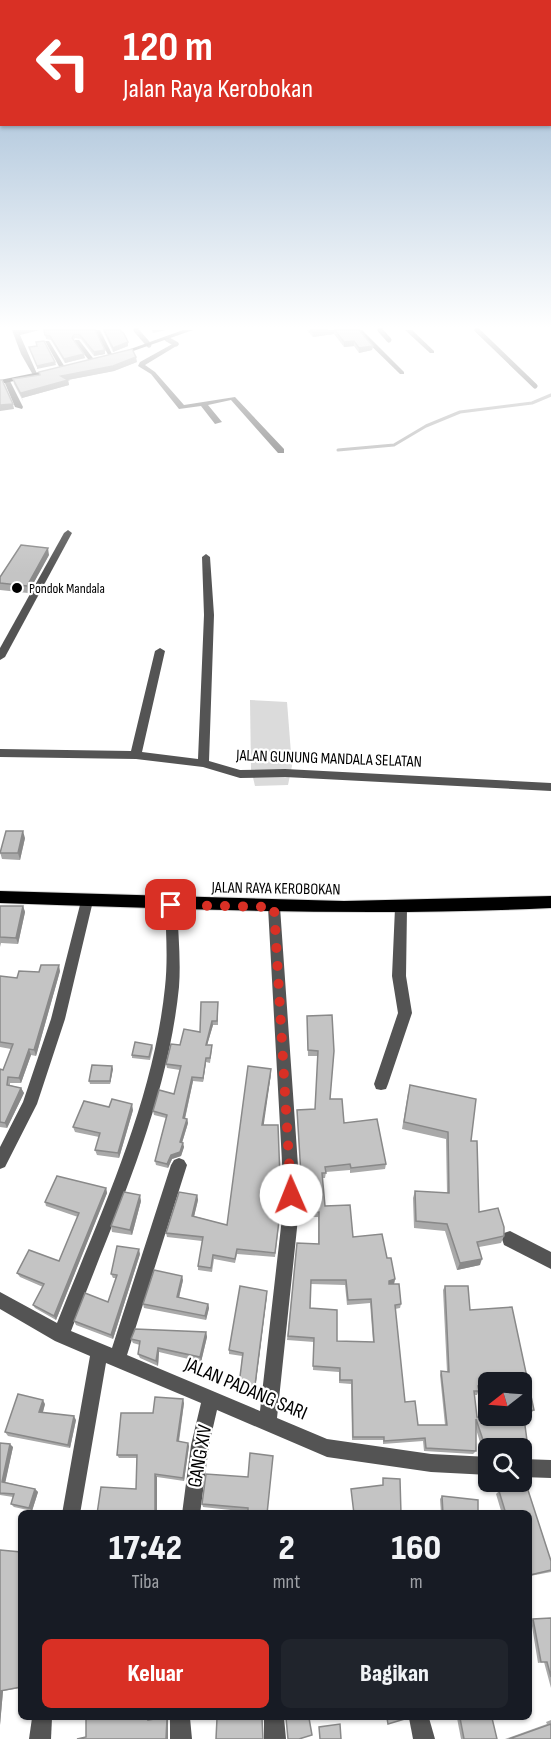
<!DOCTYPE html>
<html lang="id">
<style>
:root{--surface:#171b24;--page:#20242c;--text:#f1f3f6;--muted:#9ea1a6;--accent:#d93025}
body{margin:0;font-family:"Sofia Sans Condensed",sans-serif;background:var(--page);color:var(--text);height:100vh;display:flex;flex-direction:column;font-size:22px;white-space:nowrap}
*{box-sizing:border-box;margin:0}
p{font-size:20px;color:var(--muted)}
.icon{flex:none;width:33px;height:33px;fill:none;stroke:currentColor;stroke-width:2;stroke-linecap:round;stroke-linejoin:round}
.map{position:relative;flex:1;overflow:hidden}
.details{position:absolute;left:18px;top:1510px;width:514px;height:210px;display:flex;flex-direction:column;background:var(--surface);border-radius:9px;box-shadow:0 2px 4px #0004}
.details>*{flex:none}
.top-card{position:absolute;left:0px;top:0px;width:552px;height:126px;box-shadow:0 2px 4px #0004;background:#d93025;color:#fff;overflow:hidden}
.needle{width:39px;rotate:253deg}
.controls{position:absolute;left:478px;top:1372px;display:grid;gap:12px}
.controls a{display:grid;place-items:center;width:54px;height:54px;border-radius:9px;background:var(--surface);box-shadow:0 2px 4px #0004;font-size:30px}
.pin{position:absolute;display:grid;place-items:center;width:51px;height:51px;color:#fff;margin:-26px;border-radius:12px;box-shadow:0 3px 9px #0006}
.me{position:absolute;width:66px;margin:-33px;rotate:359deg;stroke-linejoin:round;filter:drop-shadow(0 0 4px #0008)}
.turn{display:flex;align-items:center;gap:21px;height:126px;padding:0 24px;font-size:27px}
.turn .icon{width:78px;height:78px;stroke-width:2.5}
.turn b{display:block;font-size:42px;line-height:51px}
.eta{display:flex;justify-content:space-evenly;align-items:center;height:102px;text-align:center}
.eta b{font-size:36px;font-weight:800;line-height:42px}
.primary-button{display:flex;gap:12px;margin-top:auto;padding:12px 24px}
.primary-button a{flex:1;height:69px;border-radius:9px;background:var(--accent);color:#fff;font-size:24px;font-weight:800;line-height:69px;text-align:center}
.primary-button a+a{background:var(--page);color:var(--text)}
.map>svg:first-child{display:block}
</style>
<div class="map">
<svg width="551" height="1739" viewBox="0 0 551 1739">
<rect width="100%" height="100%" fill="#fff"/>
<!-- green -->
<polygon fill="#dbdbdb" points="250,700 287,702 292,766 288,785 255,786 251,769"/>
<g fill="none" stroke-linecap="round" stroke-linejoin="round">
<!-- stream -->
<polyline stroke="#a2a2a2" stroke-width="3" points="338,450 394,445 426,426 460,412 532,403 551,395"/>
<defs>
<path id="primary" d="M0,891l344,10 207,-5v12c-184,9 -367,1 -551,-5z"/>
</defs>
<!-- primary casing -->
<use href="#primary" stroke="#dbdbdb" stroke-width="2"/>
<!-- lane -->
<g stroke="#545454" stroke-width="5">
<polyline points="136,330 149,345"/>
<polyline points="380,330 389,340"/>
<polyline points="477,330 535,386"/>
<polyline points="167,339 176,344"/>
</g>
<!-- street -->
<g fill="#545454" fill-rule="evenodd">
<polygon points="12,330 40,330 20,335 38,376 33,375 21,354"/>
<polygon points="94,330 100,330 114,358 110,358"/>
<polygon points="355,330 362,330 404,372 404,374 400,374"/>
<polygon points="405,330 412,330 434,351 434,353 430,353"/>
<polygon points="75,340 79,340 96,362 95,363 91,363 74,341"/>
<polygon points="45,341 49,341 66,369 65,370 61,370"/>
<polygon points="176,342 179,344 178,345 145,365 155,372 184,405 235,397 284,449 284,453 278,453 231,400 208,405 222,422 215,424 201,406 179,409 151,374 138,366 140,362"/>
<polygon points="7,379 10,381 23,407 22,409 15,407 4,381"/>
<polygon points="68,530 72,533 5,657 0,660 0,648 64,533"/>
<polygon points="206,554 210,557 214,615 209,761 240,770 285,769 551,783 551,791 285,777 240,778 203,767 136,759 0,757 0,749 131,751 155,651 160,648 165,651 142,752 198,759 204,615 202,557"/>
<polygon points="87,896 91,898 93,901 65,1019 37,1104 5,1167 0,1169 0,1147 23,1102 51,1019 81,901 83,898"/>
<path d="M171,900l4,2 2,3c1,27 4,55 2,82 -12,120 -66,232 -108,344l41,17 59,-183 3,-5 5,-2 5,2 3,5 -60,190 133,56 23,-202v-29l-15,-273 2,-3h8l2,3 19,273v29l-22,209 50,21 104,15 58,3v18l-58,-3 -104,-15 -110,-47 -8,35 -9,69h-18l9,-69 10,-42 -95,-40 -26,151h-18l28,-158 -35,-15 -55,-32v-17l57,31c43,-109 96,-219 108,-336 3,-27 1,-55 0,-82l2,-3z"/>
<polygon points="401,903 405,905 407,908 406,976 412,1013 388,1084 386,1089 381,1090 376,1089 374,1084 398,1013 392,976 395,908 397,905"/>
<polygon points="510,1231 551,1252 551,1269 504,1245 502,1239 504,1233"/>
<polygon points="522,1459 551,1460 551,1478 522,1477"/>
<polygon points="32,1718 52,1718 51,1739 29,1739"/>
<polygon points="170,1718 190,1718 192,1739 170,1739"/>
<polygon points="264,1718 284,1718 286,1739 264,1739"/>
<polygon points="409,1718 429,1718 435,1739 413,1739"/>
</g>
<!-- secondary -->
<g fill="#212121" fill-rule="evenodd">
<polygon points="183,330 193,330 119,356 114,355"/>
<polygon points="54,369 56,370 56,372 0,384 0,380"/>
</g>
<!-- primary -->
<use href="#primary" fill="#000" fill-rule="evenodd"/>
</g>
<!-- wall -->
<g fill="#a9a9a9" fill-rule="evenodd">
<polygon points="44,330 95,330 105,354 94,356 81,339 75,338 73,341 85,358 65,363 51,340 46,339"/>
<polygon points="103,330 120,330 128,342 128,346 113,352"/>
<polygon points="307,330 359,330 373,346 372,350 359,353 354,346 344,347 334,334 313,337"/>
<polygon points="137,362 114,371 68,380 69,385 22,398 23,401 14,384 13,379"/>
<polygon points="49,555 28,593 0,590 0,577"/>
<polygon points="25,838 20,860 2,859 0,852"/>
<polygon points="0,906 23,906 25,912 18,944 1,943 0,947"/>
<polygon points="60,971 36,1056 31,1055 21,1083 10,1083 10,1085 21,1088 24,1093 7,1128 0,1127 0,1069 3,1070 11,1049 0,1047 0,976 17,978 39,972"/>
<polygon points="218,1002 218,1025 213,1025 207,1045 212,1045 212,1049 210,1063 206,1062 203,1082 193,1081 185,1119 187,1119 188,1123 182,1143 184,1147 181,1156 172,1159 168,1168 156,1165 155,1161 166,1118 154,1115 153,1111 174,1094 180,1070 167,1068 166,1064 180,1045 200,1032"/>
<path d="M332,1015l2,36 -4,48h12l2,24 33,-4 9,45 -1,5 -35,4v-3l-24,2 -1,6h-3l3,28 25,-1 3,32 29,-3 5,24h4l4,21 -1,5h-1h6l2,20 -1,4 -5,1 10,93 10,-1 3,24h27l-5,-50 1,-4 6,1 -4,-82 2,-4h23l2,24 42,-3 22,103 -3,3 -9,1v-31h-33v6l-10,1 -2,5h-3l3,22 47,1 4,30 -3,3h-3v-2h-40l-6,-20v22l-3,3 -49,-3 -1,-10 -40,3v-4h-31l-1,-56 -12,-1v-11l-26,-2 1,-28 -27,-2 10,-97 21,1v-27h-18l1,-37 -4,-70 18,-1 3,-53h-10l-1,-40zM311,1284l34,1 2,20 23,-2 3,39 -36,-1v-31l-27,-2z"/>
<polygon points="152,1045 153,1048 150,1060 132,1058 132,1055"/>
<polygon points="113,1069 110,1084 90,1084 89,1081"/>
<polygon points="271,1074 263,1125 281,1209 275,1257 237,1254 235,1263 214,1259 212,1272 198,1270 198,1266 202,1241 167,1237 166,1233 197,1195 198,1200 194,1216 227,1225"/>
<polygon points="408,1093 471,1141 479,1212 504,1236 501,1243 479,1247 480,1265 457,1270 445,1231 414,1228 413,1198 415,1191 447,1193 446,1139 402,1129"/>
<polygon points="109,1107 133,1110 119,1158 97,1155 95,1150 99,1137 75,1132 73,1127"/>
<polygon points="106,1188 107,1193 56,1320 35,1308 33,1305 43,1287 20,1277 17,1273 59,1261 78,1217 46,1206 45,1202"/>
<polygon points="141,1201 132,1235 112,1232 111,1226"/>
<polygon points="140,1254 113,1339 76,1325 74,1321 108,1302 116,1278 113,1278 111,1274"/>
<polygon points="183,1280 179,1298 208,1304 209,1308 206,1320 144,1308 143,1304"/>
<polygon points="267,1295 254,1397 239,1395 242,1356 229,1354 229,1350"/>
<polygon points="206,1332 207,1337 201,1362 159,1352 158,1366 140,1358 138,1354 140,1345 133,1343 131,1339"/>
<polygon points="184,1403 179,1442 189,1446 184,1481 157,1477 136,1489 137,1458 119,1458 117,1455 153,1413"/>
<polygon points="45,1404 43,1412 76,1420 70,1448 8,1436 5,1432"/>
<polygon points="0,1443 13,1447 5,1482 35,1489 38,1492 32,1511 14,1507 11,1504 13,1497 0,1495"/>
<polygon points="206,1474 267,1514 203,1507 202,1504"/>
<polygon points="526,1484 551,1561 551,1572 530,1576 530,1514 502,1514 496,1494 499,1491"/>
<polygon points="442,1496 478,1514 441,1514 440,1499"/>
<polygon points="0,1550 21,1552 21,1688 3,1691 0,1725"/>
<polygon points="551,1618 551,1688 544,1662 538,1663 531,1620 533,1619"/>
<polygon points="457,1718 492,1718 497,1739 461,1739"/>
<polygon points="551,1720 551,1739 505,1739 547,1724 546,1722"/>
</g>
<!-- shaded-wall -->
<g fill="#898989">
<polygon points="152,330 166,330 153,333"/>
<polygon points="328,330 334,330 334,334 313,337 313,332"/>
<polygon points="354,341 354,346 344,347 344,342"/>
<polygon points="128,342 128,346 113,352 113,348"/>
<polygon points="373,346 372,350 359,353 359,348"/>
<polygon points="105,350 105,354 94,356 94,352"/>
<polygon points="84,354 85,358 65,363 64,359"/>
<polygon points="136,357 137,362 114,371 62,381 61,376"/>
<polygon points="55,362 56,365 37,369 37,366"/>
<polygon points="68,380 69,385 22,398 21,393"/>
<polygon points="13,404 14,409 0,411 0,405"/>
<polygon points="48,548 49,555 28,593 27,586"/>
<polygon points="23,831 25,838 20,860 18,853"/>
<polygon points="23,906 25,912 18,944 16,938"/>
<polygon points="59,965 60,971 36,1056 34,1050"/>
<polygon points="212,1021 213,1025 206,1049 206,1045"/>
<polygon points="29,1049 31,1055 21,1083 19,1078"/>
<polygon points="206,1058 206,1062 203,1082 203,1078"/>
<polygon points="112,1066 113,1069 110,1084 110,1081"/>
<polygon points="271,1069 271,1074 263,1130 262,1125"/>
<polygon points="192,1077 193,1081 184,1122 183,1118"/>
<polygon points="21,1088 24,1093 7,1128 5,1123"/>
<polygon points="132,1104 133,1110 119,1158 118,1153"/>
<polygon points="187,1119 188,1123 181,1146 180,1142"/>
<polygon points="183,1143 184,1147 181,1156 172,1159 168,1168 167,1164 171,1155"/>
<polygon points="106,1188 107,1193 56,1320 54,1316"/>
<polygon points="140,1195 141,1201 132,1235 130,1230"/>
<polygon points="197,1195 198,1200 193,1221 192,1216"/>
<polygon points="139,1249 140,1254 113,1339 111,1335"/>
<polygon points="482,1259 480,1265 457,1270 460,1263"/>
<polygon points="182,1276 183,1280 178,1301 177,1297"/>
<polygon points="395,1279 394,1284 388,1285 389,1281"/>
<polygon points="267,1291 267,1295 254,1397 254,1393"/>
<polygon points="208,1304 209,1308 206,1320 205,1316"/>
<polygon points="206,1332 207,1337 201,1362 200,1357"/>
<polygon points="158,1348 159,1352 158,1366 156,1361"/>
<polygon points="183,1399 184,1403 178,1445 177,1441"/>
<polygon points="43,1400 45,1404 42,1415 39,1412"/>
<polygon points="74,1416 76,1420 70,1448 68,1445"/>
<polygon points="188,1443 189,1446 184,1481 183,1478"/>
<polygon points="10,1444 13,1447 5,1484 2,1482"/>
<polygon points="155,1474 157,1477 157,1514 155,1514"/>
<polygon points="35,1489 38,1492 32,1511 29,1508"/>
<polygon points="0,1691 3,1691 0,1725"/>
<polygon points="166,1718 169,1718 168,1718 168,1739 166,1739"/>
</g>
<!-- building -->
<g fill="#c4c4c4" stroke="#898989" stroke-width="1.5" fill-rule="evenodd">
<polygon points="44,330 95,330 105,350 94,352 80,335 74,334 72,338 84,354 64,359 50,336 45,335"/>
<polygon points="104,330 120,330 124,334 128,342 113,348"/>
<polygon points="311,330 328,330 313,332"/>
<polygon points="335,330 359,330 373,346 359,348 354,341 344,342"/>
<polygon points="44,341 55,362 37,366 29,347 37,346 36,342"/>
<polygon points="132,349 136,357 113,366 61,376 68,380 21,393 22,396 13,379 40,375 39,372"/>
<polygon points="0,380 2,380 13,404 0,405"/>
<polygon points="21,545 48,548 27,586 0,583 0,577"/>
<polygon points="6,831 23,831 18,853 0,853"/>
<polygon points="0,906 23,906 16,938 0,937"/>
<polygon points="41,965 59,965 34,1050 29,1049 19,1078 8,1077 7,1085 21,1088 5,1123 0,1122 0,1069 3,1070 13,1044 0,1042 0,976 17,978 19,971 39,972"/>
<polygon points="201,1002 218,1002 217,1021 212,1021 206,1045 212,1045 210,1058 206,1058 203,1078 192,1077 183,1118 187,1119 180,1142 183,1143 180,1152 171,1155 167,1164 155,1161 167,1115 153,1111 159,1090 174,1094 181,1066 166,1064 171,1044 180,1045 184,1029 200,1032"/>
<path d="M332,1015l2,36 -4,48h12l2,24 33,-4 9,45 -35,4 -1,-4 -25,3 1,6h-4l3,33 25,-1 3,32 29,-3 5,24h4l4,21 -6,2v3h10l2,20 -6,1 10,97 10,-1 3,24h29l-6,-54 8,1 -4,-86h23l2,24 42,-3 22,103 -12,1v-28h-33v3h-11l1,5h-5l3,26 47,1 4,30 -43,-2 -9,-27v32l-50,-3 -1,-10 -41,3v-4h-31l-1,-57h-12v-12l-27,-2 1,-28 -26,-2 9,-93 22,1v-32l-18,1v-38l-4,-65 18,-1 3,-58 -10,-1 -1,-34zM311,1280h35l2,20 23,-1 3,43 -37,-1v-31l-27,-2z"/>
<polygon points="135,1042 152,1045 149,1057 132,1055"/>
<polygon points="92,1065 112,1066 110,1081 89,1081"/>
<polygon points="248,1066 271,1069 262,1125 278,1125 281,1204 275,1253 237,1249 235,1259 213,1255 211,1268 198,1266 203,1237 166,1233 179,1192 197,1195 192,1216 227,1225"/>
<polygon points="410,1085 476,1099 471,1141 477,1141 479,1212 498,1208 504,1227 504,1236 477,1242 482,1259 460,1263 447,1224 416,1221 415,1191 449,1193 448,1132 404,1122"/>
<polygon points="112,1099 132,1104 118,1153 95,1150 100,1133 73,1127 84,1101 109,1107"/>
<polygon points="57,1176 106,1188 54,1316 33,1305 44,1284 17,1273 29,1250 59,1261 79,1213 45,1202"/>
<polygon points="124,1192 140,1195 130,1230 111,1226"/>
<polygon points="117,1246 139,1249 111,1335 74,1321 85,1293 108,1302 117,1275 111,1274"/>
<polygon points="154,1270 182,1276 177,1297 208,1304 205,1316 143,1304"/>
<polygon points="240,1286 267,1291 254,1393 238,1392 243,1353 229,1350"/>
<polygon points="135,1329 206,1332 200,1357 158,1348 156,1361 138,1354 140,1341 131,1339"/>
<polygon points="18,1394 43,1400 39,1412 74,1416 68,1445 5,1432"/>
<polygon points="155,1397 183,1399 177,1441 188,1443 183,1478 155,1474 155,1514 97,1514 101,1487 136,1489 137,1455 117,1455 121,1413 153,1413"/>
<polygon points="0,1443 10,1444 2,1482 35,1489 29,1508 11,1504 14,1494 0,1493"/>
<polygon points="250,1453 273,1456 267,1514 248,1514 248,1508 202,1504 206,1474 248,1477"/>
<polygon points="383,1478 400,1479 401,1514 354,1514 351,1489 383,1485"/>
<polygon points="526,1484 551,1561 551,1570 530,1575 530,1514 506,1514 499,1491"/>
<polygon points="442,1496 478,1500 478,1514 443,1514"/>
<polygon points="0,1550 21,1552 21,1687 0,1691"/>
<polygon points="551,1618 551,1677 547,1662 541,1662 533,1619"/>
<polygon points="86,1718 148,1718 148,1720 160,1718 167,1718 166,1739 77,1739 86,1737"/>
<polygon points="217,1718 262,1718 263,1739 216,1739"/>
<polygon points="285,1718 309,1718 312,1735 299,1739 288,1739 286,1718"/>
<polygon points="387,1718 408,1718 388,1724"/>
<polygon points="460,1718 492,1718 497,1739 464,1739"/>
<polygon points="340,1724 341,1739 320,1739 319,1727"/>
<polygon points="551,1724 551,1739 509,1739"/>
</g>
<!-- sky -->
<linearGradient id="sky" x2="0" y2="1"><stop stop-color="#8cadcc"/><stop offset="0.57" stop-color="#fff"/><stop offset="1" stop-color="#fff" stop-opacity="0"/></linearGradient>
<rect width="551" height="574" fill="url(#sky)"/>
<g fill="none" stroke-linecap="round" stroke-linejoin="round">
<!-- route -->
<polyline stroke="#d93025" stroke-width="10" stroke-dasharray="0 18" points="171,905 274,907 291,1195"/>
</g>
<!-- markers -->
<circle fill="#000" stroke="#fff" stroke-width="2" cx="17" cy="588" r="6"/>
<g text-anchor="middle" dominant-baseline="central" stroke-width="4.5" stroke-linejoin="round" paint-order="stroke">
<!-- far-poi labels -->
<g font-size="14" fill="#000" stroke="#fff" text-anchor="start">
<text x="29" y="588">Pondok Mandala</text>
</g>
<!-- street labels -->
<g font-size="16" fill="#000" stroke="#fff">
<text transform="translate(329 759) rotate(2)">JALAN GUNUNG MANDALA SELATAN</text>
<text transform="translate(276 889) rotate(1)">JALAN RAYA KEROBOKAN</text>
</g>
<!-- near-street labels -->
<g font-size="20" fill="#000" stroke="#fff">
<text transform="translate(246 1389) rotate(23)">JALAN PADANG SARI</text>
<text transform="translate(200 1456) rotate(-80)">GANG XIV</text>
</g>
</g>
</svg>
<div class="controls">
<a><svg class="needle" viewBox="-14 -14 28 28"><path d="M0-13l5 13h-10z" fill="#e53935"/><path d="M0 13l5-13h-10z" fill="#9ea1a6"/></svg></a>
<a><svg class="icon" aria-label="search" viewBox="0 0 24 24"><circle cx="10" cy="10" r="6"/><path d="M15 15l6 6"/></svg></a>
</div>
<div class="pin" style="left:171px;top:905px;background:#d93025"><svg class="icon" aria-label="arrive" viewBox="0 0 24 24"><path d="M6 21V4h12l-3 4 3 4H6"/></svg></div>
<svg class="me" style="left:291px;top:1195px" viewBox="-20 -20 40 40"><circle r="19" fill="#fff"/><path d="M0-13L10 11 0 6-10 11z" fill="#d93025"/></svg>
<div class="top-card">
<div class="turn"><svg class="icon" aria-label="left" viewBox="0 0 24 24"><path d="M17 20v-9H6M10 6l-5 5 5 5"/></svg><div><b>120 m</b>Jalan Raya Kerobokan</div></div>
</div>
<section class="details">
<div class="eta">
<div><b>17:42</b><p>Tiba</p></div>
<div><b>2</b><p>mnt</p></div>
<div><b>160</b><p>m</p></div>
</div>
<div class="primary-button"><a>Keluar</a><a>Bagikan</a></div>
</section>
</div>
